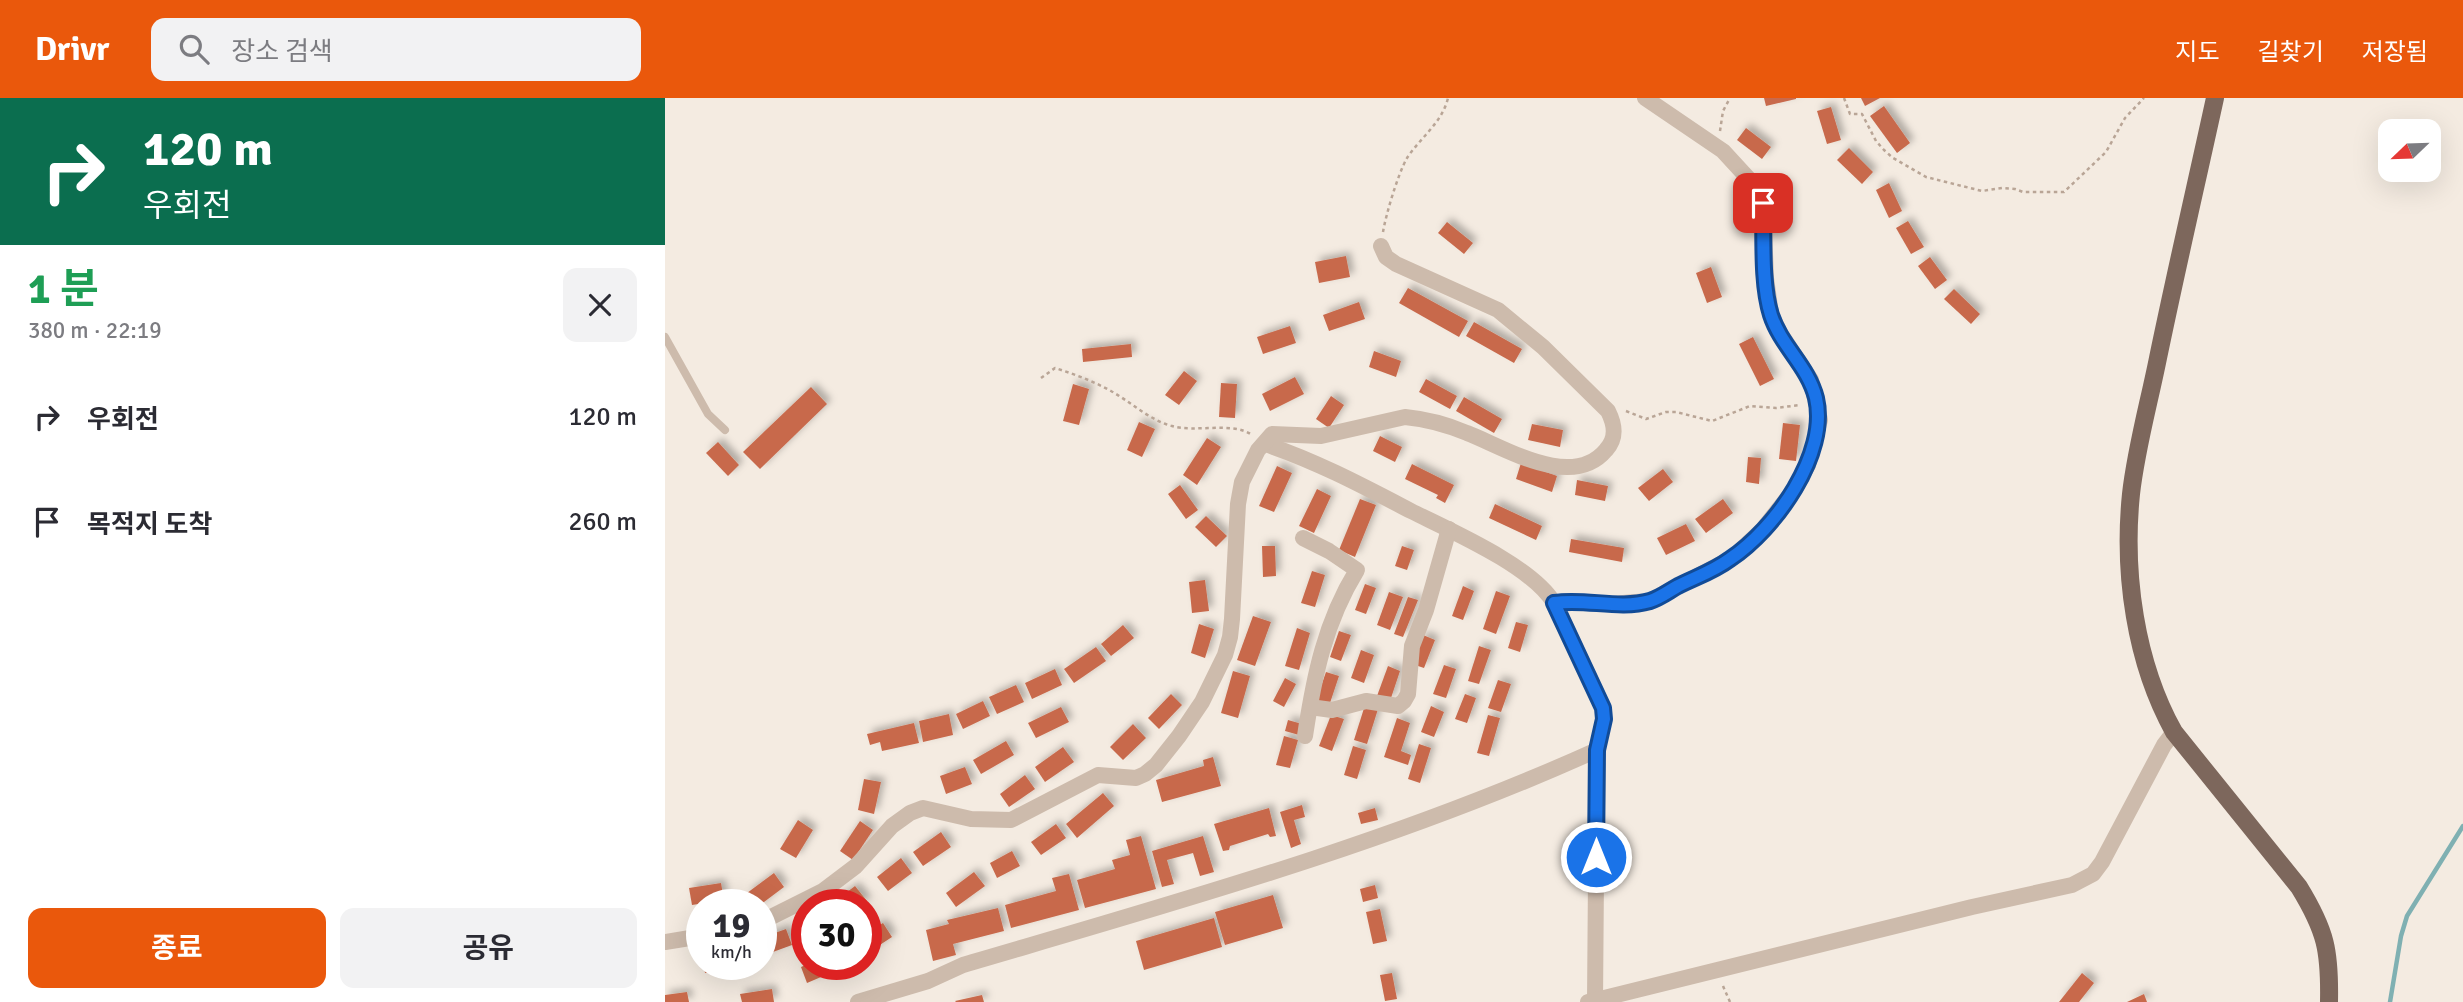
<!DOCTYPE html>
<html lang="ko">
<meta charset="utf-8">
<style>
:root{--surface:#fff;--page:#f2f2f3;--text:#2b2b33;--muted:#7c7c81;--accent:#ea580c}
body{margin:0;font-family:Signika,"Noto Sans KR",sans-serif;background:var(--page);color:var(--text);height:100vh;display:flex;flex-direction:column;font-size:26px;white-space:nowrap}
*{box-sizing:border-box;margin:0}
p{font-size:23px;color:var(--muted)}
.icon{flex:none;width:38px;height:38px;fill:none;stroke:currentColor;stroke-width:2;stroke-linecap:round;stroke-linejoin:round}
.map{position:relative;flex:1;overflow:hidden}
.drawer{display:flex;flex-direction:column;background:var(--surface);width:665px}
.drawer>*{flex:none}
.guide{background:#0b6e4f;color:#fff;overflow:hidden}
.needle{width:46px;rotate:247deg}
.fabs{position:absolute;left:1713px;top:21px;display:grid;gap:14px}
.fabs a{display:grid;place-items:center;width:63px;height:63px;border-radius:14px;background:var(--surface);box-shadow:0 7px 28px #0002;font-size:35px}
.speed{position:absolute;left:21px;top:791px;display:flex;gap:14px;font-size:35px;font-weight:700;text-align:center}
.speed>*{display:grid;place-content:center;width:91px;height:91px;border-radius:50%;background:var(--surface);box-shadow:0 7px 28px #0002;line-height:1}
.speed small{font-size:18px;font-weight:400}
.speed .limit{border:10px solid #d22;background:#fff;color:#111}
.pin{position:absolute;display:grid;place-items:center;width:60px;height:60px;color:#fff;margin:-30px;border-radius:14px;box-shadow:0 4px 10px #0006}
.me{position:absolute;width:77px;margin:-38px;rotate:0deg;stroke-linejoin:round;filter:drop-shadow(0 0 5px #0008)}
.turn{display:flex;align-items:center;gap:24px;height:147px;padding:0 28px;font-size:32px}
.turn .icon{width:91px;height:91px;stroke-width:2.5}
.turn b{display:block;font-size:49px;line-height:60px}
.round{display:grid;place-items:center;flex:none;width:74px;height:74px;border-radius:14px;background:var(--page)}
.headline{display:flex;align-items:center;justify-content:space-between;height:119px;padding:0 28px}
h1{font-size:42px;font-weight:700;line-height:52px;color:#1e9e55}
.action{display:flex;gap:14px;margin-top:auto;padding:14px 28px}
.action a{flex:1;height:80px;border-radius:14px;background:var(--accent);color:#fff;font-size:28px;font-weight:700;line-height:80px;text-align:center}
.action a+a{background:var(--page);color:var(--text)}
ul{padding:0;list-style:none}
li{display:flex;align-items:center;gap:21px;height:105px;padding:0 28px}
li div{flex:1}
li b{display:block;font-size:26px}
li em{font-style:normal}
header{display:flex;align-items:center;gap:42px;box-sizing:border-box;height:98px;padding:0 35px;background:var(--accent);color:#fff}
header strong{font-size:33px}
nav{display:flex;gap:38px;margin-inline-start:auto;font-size:24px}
.search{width:490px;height:63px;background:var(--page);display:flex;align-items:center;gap:18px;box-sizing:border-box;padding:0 24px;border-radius:14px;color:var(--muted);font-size:26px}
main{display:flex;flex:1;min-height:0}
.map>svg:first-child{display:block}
</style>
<header>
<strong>Drivr</strong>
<div class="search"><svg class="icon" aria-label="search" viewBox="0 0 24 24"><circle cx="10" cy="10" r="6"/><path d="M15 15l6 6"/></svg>장소 검색</div>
<nav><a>지도</a><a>길찾기</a><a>저장됨</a></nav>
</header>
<main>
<section class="drawer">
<div class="guide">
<div class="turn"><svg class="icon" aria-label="right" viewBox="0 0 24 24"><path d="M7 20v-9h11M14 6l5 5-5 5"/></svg><div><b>120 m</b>우회전</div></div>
</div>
<div class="headline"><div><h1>1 분</h1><p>380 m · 22:19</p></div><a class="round"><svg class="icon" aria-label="close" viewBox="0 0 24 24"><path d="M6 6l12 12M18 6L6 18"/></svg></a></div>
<ul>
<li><svg class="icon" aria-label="right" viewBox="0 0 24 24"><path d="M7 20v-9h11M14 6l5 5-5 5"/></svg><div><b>우회전</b></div><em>120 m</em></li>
<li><svg class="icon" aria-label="arrive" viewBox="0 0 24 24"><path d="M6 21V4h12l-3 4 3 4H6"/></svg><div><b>목적지 도착</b></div><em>260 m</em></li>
</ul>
<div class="action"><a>종료</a><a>공유</a></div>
</section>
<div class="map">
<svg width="1798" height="904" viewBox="0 0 1798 904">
<defs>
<filter id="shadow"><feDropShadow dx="4.5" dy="-4.5" stdDeviation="3.5" flood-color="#0004"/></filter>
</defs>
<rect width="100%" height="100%" fill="#f4ebe1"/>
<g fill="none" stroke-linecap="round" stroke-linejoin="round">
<!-- stream -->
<polyline stroke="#7fb0b2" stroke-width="4.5" points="1725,904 1736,838 1742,818 1798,728"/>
</g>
<!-- building -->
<g fill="#c8694b" filter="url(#shadow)">
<polygon points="1099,0 1131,0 1131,1 1101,8"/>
<polygon points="1196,0 1215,0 1200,8"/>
<polygon points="1219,8 1245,45 1232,55 1205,18"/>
<polygon points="1166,9 1176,42 1162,46 1152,13"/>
<polygon points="1081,30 1106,49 1097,61 1072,42"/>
<polygon points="1184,50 1208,74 1197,86 1172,62"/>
<polygon points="1224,85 1237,113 1224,120 1211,92"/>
<polygon points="1243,123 1259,149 1246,156 1231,130"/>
<polygon points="782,124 808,145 799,156 773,135"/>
<polygon points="681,158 685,179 654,185 650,164"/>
<polygon points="1265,159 1282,182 1270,191 1253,168"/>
<polygon points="1046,169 1057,199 1042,205 1031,175"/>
<polygon points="743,190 803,223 794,239 734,205"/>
<polygon points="1289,191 1315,216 1306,226 1279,201"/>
<polygon points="694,204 700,221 664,233 658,217"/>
<polygon points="809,224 857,251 849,265 801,238"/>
<polygon points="625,228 631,245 598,256 592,239"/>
<polygon points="1088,239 1109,281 1095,288 1074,246"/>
<polygon points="466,246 467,259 418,264 417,251"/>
<polygon points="709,253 736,263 731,279 704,269"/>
<polygon points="519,273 532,283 514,307 500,297"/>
<polygon points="630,279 639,296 605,313 597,296"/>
<polygon points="761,281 792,298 785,311 754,294"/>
<polygon points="556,285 572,286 570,320 554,319"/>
<polygon points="408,286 424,291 414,327 398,323"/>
<polygon points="146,289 162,306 95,371 78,354"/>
<polygon points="666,298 679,307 664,330 651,321"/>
<polygon points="799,299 837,321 829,335 791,313"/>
<polygon points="474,324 490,331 477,359 462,352"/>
<polygon points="1118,325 1135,327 1131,363 1114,361"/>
<polygon points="867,326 898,332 895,349 863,342"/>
<polygon points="715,338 737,349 730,364 708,353"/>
<polygon points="542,340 556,349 532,387 518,377"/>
<polygon points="53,344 74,367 63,378 41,355"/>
<polygon points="1083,359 1096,360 1094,386 1081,384"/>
<polygon points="856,365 892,378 887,394 851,381"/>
<polygon points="747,366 789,387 780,405 771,400 773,397 740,381"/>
<polygon points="612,368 627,375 609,414 594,408"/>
<polygon points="998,371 1008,384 984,403 973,390"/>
<polygon points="912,382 943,388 940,403 910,397"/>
<polygon points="515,387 533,412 521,421 503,396"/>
<polygon points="652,391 666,398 649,435 634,428"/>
<polygon points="695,401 711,407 690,459 674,452"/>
<polygon points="1058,401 1068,415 1041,435 1030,421"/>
<polygon points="830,406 877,428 871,442 824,420"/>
<polygon points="541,418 562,438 551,449 530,429"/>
<polygon points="1021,426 1030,443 1001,457 992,440"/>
<polygon points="906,441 959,450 957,464 904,454"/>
<polygon points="597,448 610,448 611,478 598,479"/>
<polygon points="737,448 749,452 742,472 730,468"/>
<polygon points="647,473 660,477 650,509 636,505"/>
<polygon points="540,482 544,513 527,515 524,484"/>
<polygon points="700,486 711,490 701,516 690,512"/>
<polygon points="798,488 809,493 798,522 787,518"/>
<polygon points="831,493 845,498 831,536 818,531"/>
<polygon points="724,494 738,499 725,532 712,527"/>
<polygon points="743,499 753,502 738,539 729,536"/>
<polygon points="588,518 606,524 590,568 572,562"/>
<polygon points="851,524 863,527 855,554 843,550"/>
<polygon points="534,526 549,531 540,560 526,555"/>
<polygon points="458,527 469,540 446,558 436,546"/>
<polygon points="632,530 645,535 634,572 620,568"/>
<polygon points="674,533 686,537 676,563 665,559"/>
<polygon points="758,537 770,542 759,570 747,566"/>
<polygon points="814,548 826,552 814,586 803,583"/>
<polygon points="431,549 441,563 409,585 399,571"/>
<polygon points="696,552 709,557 699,585 686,580"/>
<polygon points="779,567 791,571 781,600 768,596"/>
<polygon points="723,568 735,573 725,603 712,598"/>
<polygon points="390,571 397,587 367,601 360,585"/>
<polygon points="568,573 585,578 573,620 556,615"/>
<polygon points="661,574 674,578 664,608 651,603"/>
<polygon points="620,580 631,586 619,609 608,603"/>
<polygon points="833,582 846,586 836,614 823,610"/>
<polygon points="351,587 359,604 332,616 324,599"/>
<polygon points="506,596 517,607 494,631 483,620"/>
<polygon points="800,596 811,600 802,625 790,621"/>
<polygon points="318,603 325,618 298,631 291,616"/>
<polygon points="700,607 713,611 702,646 689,642"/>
<polygon points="766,608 779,614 769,639 756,634"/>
<polygon points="396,609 404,624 371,640 363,625"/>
<polygon points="284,616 288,637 258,644 254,623"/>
<polygon points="666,617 679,621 667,653 654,648"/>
<polygon points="823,617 835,620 824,658 812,655"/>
<polygon points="732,620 745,625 736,653 746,657 743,667 719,659"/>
<polygon points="623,622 637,626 634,637 620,633"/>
<polygon points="249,625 254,645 217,653 215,644 205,647 202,636"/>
<polygon points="468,626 481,640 458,662 445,649"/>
<polygon points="619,638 633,642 625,670 611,667"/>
<polygon points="341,643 349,657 316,676 308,662"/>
<polygon points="754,646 766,650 755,685 743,681"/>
<polygon points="688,648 701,652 692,681 679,677"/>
<polygon points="398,649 409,664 380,684 370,669"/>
<polygon points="548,659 556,688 497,704 491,682 539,668 538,662"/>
<polygon points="300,669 307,686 281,696 275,678"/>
<polygon points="360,677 370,691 344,709 335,696"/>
<polygon points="199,681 216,684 209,716 193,712"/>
<polygon points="438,695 449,708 412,740 401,726"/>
<polygon points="637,707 640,719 629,722 636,746 626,750 615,714"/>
<polygon points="604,710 611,738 605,739 603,736 565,748 564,752 558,753 549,726"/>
<polygon points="710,710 713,722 696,726 693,715"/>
<polygon points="133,722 148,732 131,760 115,751"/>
<polygon points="195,723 208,732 188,762 175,753"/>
<polygon points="391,726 401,740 376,757 366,744"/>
<polygon points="276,734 286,749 258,768 248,754"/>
<polygon points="476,738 491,791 420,810 412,782 450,771 447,762 465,757 461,742"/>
<polygon points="538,738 549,774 535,778 528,755 502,762 509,786 497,789 487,753"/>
<polygon points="347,753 355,768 332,780 325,765"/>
<polygon points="236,760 247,775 223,793 212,779"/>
<polygon points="309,774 320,788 291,809 281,795"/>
<polygon points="109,775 119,789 95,807 90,807 82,795"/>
<polygon points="404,776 414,812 346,830 340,807 391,793 387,780"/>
<polygon points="56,785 59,802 27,807 24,790"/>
<polygon points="710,787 713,800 698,804 695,791"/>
<polygon points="190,788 202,803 196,807 165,807"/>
<polygon points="608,797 618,830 560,847 550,814"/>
<polygon points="333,810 339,833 288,846 291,857 268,863 261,832 284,826 282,822"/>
<polygon points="715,811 722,843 708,846 701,814"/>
<polygon points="549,820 557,849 479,872 471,843"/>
<polygon points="218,825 227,839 201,856 201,835"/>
<polygon points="121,831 127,847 97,858 96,840"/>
<polygon points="39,866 77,866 77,869 40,875"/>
<polygon points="143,866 168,866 170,873 142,885 136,869"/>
<polygon points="727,875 732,901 720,903 715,877"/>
<polygon points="1417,875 1429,885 1414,904 1394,904"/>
<polygon points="107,891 109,904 77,904 75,896"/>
<polygon points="22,894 24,904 0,904 0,897"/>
<polygon points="1479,896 1482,904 1462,904"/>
<polygon points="317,897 319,904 291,904 290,903"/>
</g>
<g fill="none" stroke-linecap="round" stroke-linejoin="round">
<!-- path -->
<g stroke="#b9a596" stroke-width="2.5" stroke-dasharray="3.5 3.5" stroke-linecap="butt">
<polyline points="1179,0 1185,16 1197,16 1211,43 1219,52 1228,60 1261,79 1317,93 1337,90 1350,91 1358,94 1399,94 1441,54 1460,20 1479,0"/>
<polyline points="1055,33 1058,13 1065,0"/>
<path d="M718,134c3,-18 15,-58 24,-74 13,-20 35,-35 41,-60"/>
<path d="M376,280l14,-10c19,6 38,13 56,23 20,11 38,29 61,35 23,7 61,-5 80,9"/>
<polyline points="961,313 981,321 1001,314 1011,314 1047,323 1085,308 1111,310 1135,307"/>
<polyline points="1058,888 1065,904"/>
</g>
<!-- service -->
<polyline stroke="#cdbbac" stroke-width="8" points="0,239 43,316 60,332"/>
<!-- minor -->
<g stroke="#cdbbac" stroke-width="16">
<path d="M600,346c51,17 98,42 146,67 40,20 121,55 143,92l49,105 1,11 -7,31 -2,252"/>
<path d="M638,440l26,13 28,19c-32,52 -43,106 -52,166"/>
<polyline points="889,505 902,503 945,506 984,503 1067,460 1098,431 1131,389 1143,367 1155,322 1146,282 1115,235 1106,216 1101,180 1098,105 1092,90 1058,53 980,0"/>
<polyline points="645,609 667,612 701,603 733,608 739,603 743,596 747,548 761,512 784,431"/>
<path d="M96,824l62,-31 33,-25 36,-40 18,-13 13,-5 48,11 40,1 87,-45 38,3 9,-4 11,-9 23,-29 23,-34 23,-47 5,-18 2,-18 6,-115 4,-22 16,-32 14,-16 49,2 84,-19c21,2 43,8 62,16 37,14 105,58 139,17 11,-12 9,-25 2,-39l-65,-64 -45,-37 -102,-46 -10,-7 -5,-11"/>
<polyline points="0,844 37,838"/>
<path d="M193,904l70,-21 35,-16c214,-63 431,-123 634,-215"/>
<polyline points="923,904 1307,809 1407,787 1428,776 1437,764 1499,647 1509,634"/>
</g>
<!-- primary -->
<path stroke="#7d675c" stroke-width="18" d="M1550,0c-19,87 -39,173 -57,260 -9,45 -22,91 -27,136 -8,79 4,168 43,238l125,155c27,44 31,64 30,115"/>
</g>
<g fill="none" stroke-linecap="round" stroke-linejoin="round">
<defs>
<path id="route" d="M931,759l1,-107 7,-31 -1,-11 -49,-105c32,-5 65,7 96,-2 10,-3 19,-10 28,-15 18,-9 36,-15 52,-27 45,-30 99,-105 86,-161 -8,-32 -35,-52 -45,-83 -10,-32 -7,-78 -8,-112"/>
</defs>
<!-- route casing -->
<use href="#route" stroke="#114b97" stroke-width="18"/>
<!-- route -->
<use href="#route" stroke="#1a73e8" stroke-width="12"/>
</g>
</svg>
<div class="fabs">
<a><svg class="needle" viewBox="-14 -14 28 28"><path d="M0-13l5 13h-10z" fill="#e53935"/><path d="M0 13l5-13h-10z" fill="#7c7c81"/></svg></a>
</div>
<div class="speed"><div>19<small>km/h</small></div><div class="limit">30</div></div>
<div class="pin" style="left:1098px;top:105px;background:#d93025"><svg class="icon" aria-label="arrive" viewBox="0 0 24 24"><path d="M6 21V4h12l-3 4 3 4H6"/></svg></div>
<svg class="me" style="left:931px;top:759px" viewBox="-20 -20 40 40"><circle r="17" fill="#1a73e8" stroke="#fff" stroke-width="3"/><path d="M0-11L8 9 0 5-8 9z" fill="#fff"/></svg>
</div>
</main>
